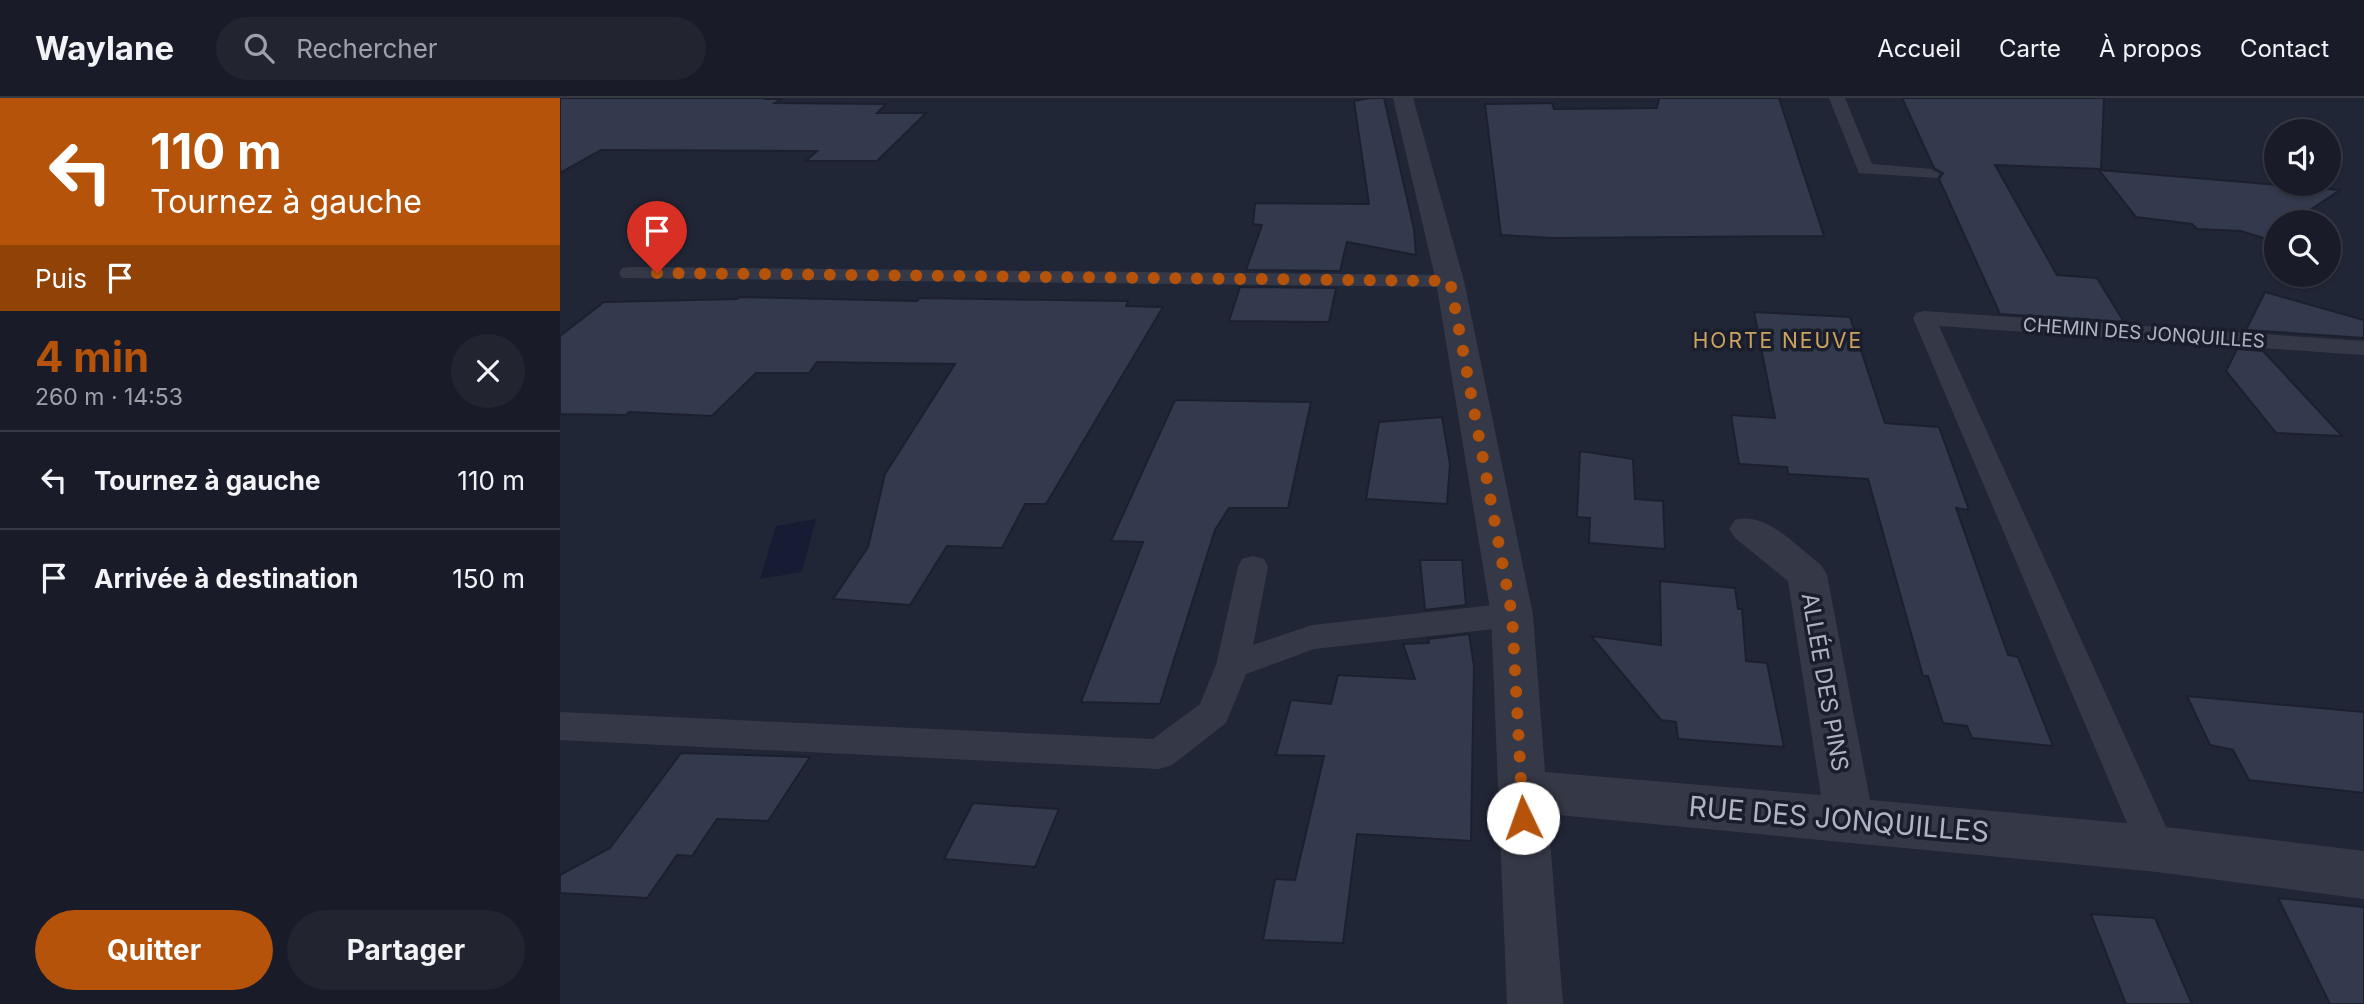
<!DOCTYPE html>
<html lang="fr">
<meta charset="utf-8">
<style>
:root{--surface:#191c28;--page:#222530;--text:#f1f3f6;--muted:#9fa1a8;--line:#373a45;--accent:#b45309}
body{margin:0;font-family:Inter,sans-serif;background:var(--page);color:var(--text);height:100vh;display:flex;flex-direction:column;font-size:26px;white-space:nowrap}
*{box-sizing:border-box;margin:0}
p{font-size:23px;color:var(--muted)}
.icon{flex:none;width:38px;height:38px;fill:none;stroke:currentColor;stroke-width:2;stroke-linecap:round;stroke-linejoin:round}
.map{position:relative;flex:1;overflow:hidden}
.drawer{display:flex;flex-direction:column;background:var(--surface);width:560px}
.drawer>*{flex:none}
.banner{background:#b45309;color:#fff;overflow:hidden}
.buttons{position:absolute;left:1704px;top:21px;display:grid;gap:14px}
.buttons a{display:grid;place-items:center;width:77px;height:77px;border-radius:50%;background:var(--surface);box-shadow:0 2px 5px #0004,0 0 0 2px var(--line);font-size:35px}
.pin{position:absolute;display:grid;place-items:center;width:60px;height:60px;color:#fff;margin:-72px -30px;border-radius:50% 50% 50% 0;rotate:-45deg;box-shadow:0 0 7px #0007}
.pin .icon{rotate:45deg}
.me{position:absolute;width:77px;margin:-38px;rotate:357deg;stroke-linejoin:round;filter:drop-shadow(0 0 5px #0008)}
.turn{display:flex;align-items:center;gap:24px;height:147px;padding:0 35px;font-size:32px}
.turn .icon{width:91px;height:91px;stroke-width:2.5}
.turn b{display:block;font-size:49px;line-height:60px}
.then{display:flex;align-items:center;height:66px;padding:0 35px;background:#0003;gap:14px;font-size:26px}
.round{display:grid;place-items:center;flex:none;width:74px;height:74px;border-radius:37px;background:var(--page)}
.summary{display:flex;align-items:center;justify-content:space-between;height:119px;padding:0 35px}
h1{font-size:42px;font-weight:700;line-height:52px;color:var(--accent)}
.cta{display:flex;gap:14px;margin-top:auto;padding:14px 35px}
.cta a{flex:1;height:80px;border-radius:42px;background:var(--accent);color:#fff;font-size:28px;font-weight:700;line-height:80px;text-align:center}
.cta a+a{background:var(--page);color:var(--text)}
ul{padding:0;list-style:none}
li{display:flex;align-items:center;gap:21px;height:98px;padding:0 35px;border-top:2px solid var(--line)}
li div{flex:1}
li b{display:block;font-size:26px}
li em{font-style:normal}
header{display:flex;align-items:center;gap:42px;box-sizing:border-box;height:98px;padding:0 35px;background:var(--surface);border-bottom:2px solid var(--line)}
header strong{font-size:33px}
nav{display:flex;gap:38px;margin-inline-start:auto;font-size:24px}
.search{width:490px;height:63px;background:var(--page);display:flex;align-items:center;gap:18px;box-sizing:border-box;padding:0 24px;border-radius:38px;color:var(--muted);font-size:26px}
main{display:flex;flex:1;min-height:0}
.map>svg:first-child{display:block}
</style>
<header>
<strong>Waylane</strong>
<div class="search"><svg class="icon" aria-label="search" viewBox="0 0 24 24"><circle cx="10" cy="10" r="6"/><path d="M15 15l6 6"/></svg>Rechercher</div>
<nav><a>Accueil</a><a>Carte</a><a>À propos</a><a>Contact</a></nav>
</header>
<main>
<section class="drawer">
<div class="banner">
<div class="turn"><svg class="icon" aria-label="left" viewBox="0 0 24 24"><path d="M17 20v-9H6M10 6l-5 5 5 5"/></svg><div><b>110 m</b>Tournez à gauche</div></div>
<div class="then">Puis<svg class="icon" aria-label="arrive" viewBox="0 0 24 24"><path d="M6 21V4h12l-3 4 3 4H6"/></svg></div>
</div>
<div class="summary"><div><h1>4 min</h1><p>260 m · 14:53</p></div><a class="round"><svg class="icon" aria-label="close" viewBox="0 0 24 24"><path d="M6 6l12 12M18 6L6 18"/></svg></a></div>
<ul>
<li><svg class="icon" aria-label="left" viewBox="0 0 24 24"><path d="M17 20v-9H6M10 6l-5 5 5 5"/></svg><div><b>Tournez à gauche</b></div><em>110 m</em></li>
<li><svg class="icon" aria-label="arrive" viewBox="0 0 24 24"><path d="M6 21V4h12l-3 4 3 4H6"/></svg><div><b>Arrivée à destination</b></div><em>150 m</em></li>
</ul>
<div class="cta"><a>Quitter</a><a>Partager</a></div>
</section>
<div class="map">
<svg width="1804" height="906" viewBox="0 0 1804 906">
<rect width="100%" height="100%" fill="#212636"/>
<!-- water -->
<polygon fill="#161c33" points="256,421 242,474 200,481 216,428"/>
<!-- building -->
<g fill="#333a4d" stroke="#1c202e" stroke-width="2">
<polygon points="0,0 206,0 204,1 221,1 215,5 326,6 317,15 366,15 317,63 246,63 257,53 41,52 0,75"/>
<polygon points="810,0 824,0 854,131 856,157 787,144 780,173 686,172 702,127 693,126 695,105 809,106 794,3"/>
<polygon points="1099,0 1219,0 1264,138 992,140 941,137 925,6 992,5 994,11 1097,10"/>
<polygon points="1342,0 1544,0 1541,71 1435,67 1497,177 1537,180 1564,224 1440,216 1379,81 1383,75 1374,70"/>
<polygon points="1539,72 1780,92 1732,124 1717,124 1717,134 1706,141 1681,133 1637,131 1632,126 1576,119"/>
<polygon points="680,189 776,190 769,224 669,223"/>
<polygon points="1705,194 1804,222 1804,240 1686,232"/>
<polygon points="180,199 357,203 359,200 568,203 566,208 603,209 486,406 465,406 442,450 387,448 350,507 273,501 308,449 325,376 395,266 257,264 249,275 196,275 152,318 69,314 66,317 0,316 0,238 44,204 177,201"/>
<polygon points="1194,214 1290,219 1325,325 1379,329 1409,412 1396,410 1448,557 1458,559 1493,648 1412,640 1407,628 1383,625 1368,578 1363,578 1308,381 1228,376 1227,369 1179,366 1171,317 1215,320"/>
<polygon points="1677,251 1703,253 1782,338 1716,335 1666,273"/>
<polygon points="615,302 751,304 728,410 669,410 655,432 600,606 521,604 583,444 551,443"/>
<polygon points="882,319 890,366 887,406 806,401 819,324"/>
<polygon points="1020,353 1073,361 1075,401 1103,403 1105,451 1029,445 1030,420 1017,419"/>
<polygon points="860,462 902,462 906,507 865,512"/>
<polygon points="1100,483 1175,490 1178,511 1182,511 1186,563 1207,565 1224,649 1118,641 1116,624 1101,622 1031,538 1101,547"/>
<polygon points="909,536 914,568 911,743 797,736 783,845 703,842 715,781 735,782 764,658 716,657 731,602 771,606 778,577 855,581 843,546 869,545 868,541"/>
<polygon points="1627,598 1804,614 1804,695 1689,682 1673,652 1650,647"/>
<polygon points="121,655 250,659 208,723 157,721 132,758 117,757 87,800 0,795 0,777 50,750"/>
<polygon points="413,705 499,711 475,769 384,761"/>
<polygon points="1718,800 1804,809 1804,906 1770,906"/>
<polygon points="1531,816 1595,820 1632,906 1566,906"/>
</g>
<g fill="none" stroke-linecap="round" stroke-linejoin="round">
<!-- lane -->
<g fill="#353947" fill-rule="evenodd">
<polygon points="1269,0 1285,0 1312,66 1371,71 1380,76 1377,80 1299,75"/>
<polygon points="70,169 890,177 898,178 901,183 898,188 890,189 62,180 59,175 62,170"/>
<polygon points="1364,213 1804,243 1804,257 1379,228 1616,751 1611,763 1597,769 1583,763 1578,751 1353,220 1356,215"/>
<polygon points="693,458 704,461 708,469 693,547 752,527 952,505 963,509 968,517 963,525 952,529 754,551 686,576 666,625 612,667 599,671 0,642 0,614 593,641 640,606 656,567 678,469 682,461"/>
</g>
<!-- street -->
<path fill="#353947" fill-rule="evenodd" d="M833,0h20l51,183 69,334 12,157 276,23 -33,-214 -53,-43 -6,-9 6,-9c31,-9 62,27 86,45l6,10 43,225 287,26 207,25v48l-207,-27 -609,-58 15,190h-56l-16,-389 -55,-334z"/>
</g>
<g fill="none" stroke-linecap="round" stroke-linejoin="round">
<!-- route -->
<polyline stroke="#b45309" stroke-width="12" stroke-dasharray="0 21.6" points="97,175 890,183 952,517 963,720"/>
</g>
<g text-anchor="middle" dominant-baseline="central" stroke-width="7" stroke-linejoin="round" paint-order="stroke">
<!-- far-street labels -->
<g font-size="19" fill="#afb3c4" stroke="#1a1e2c">
<text transform="translate(1584 235) rotate(4)">CHEMIN DES JONQUILLES</text>
</g>
<!-- far-quarter labels -->
<g font-size="21" letter-spacing="2" fill="#cda360" stroke="#1a1e2c">
<text x="1218" y="242">HORTE NEUVE</text>
</g>
<!-- street labels -->
<g font-size="23" fill="#afb3c4" stroke="#1a1e2c">
<text transform="translate(1265 584) rotate(80)">ALLÉE DES PINS</text>
</g>
<!-- near-street labels -->
<g font-size="28" fill="#afb3c4" stroke="#1a1e2c">
<text transform="translate(1279 721) rotate(5)">RUE DES JONQUILLES</text>
</g>
</g>
</svg>
<div class="buttons">
<a><svg class="icon" aria-label="sound" viewBox="0 0 24 24"><path d="M4 9h4l5-4v14l-5-4H4zM17 9q2 3 0 6"/></svg></a>
<a><svg class="icon" aria-label="search" viewBox="0 0 24 24"><circle cx="10" cy="10" r="6"/><path d="M15 15l6 6"/></svg></a>
</div>
<div class="pin" style="left:97px;top:175px;background:#d93025"><svg class="icon" aria-label="arrive" viewBox="0 0 24 24"><path d="M6 21V4h12l-3 4 3 4H6"/></svg></div>
<svg class="me" style="left:963px;top:720px" viewBox="-20 -20 40 40"><circle r="19" fill="#fff"/><path d="M0-13L10 11 0 6-10 11z" fill="#b45309"/></svg>
</div>
</main>
